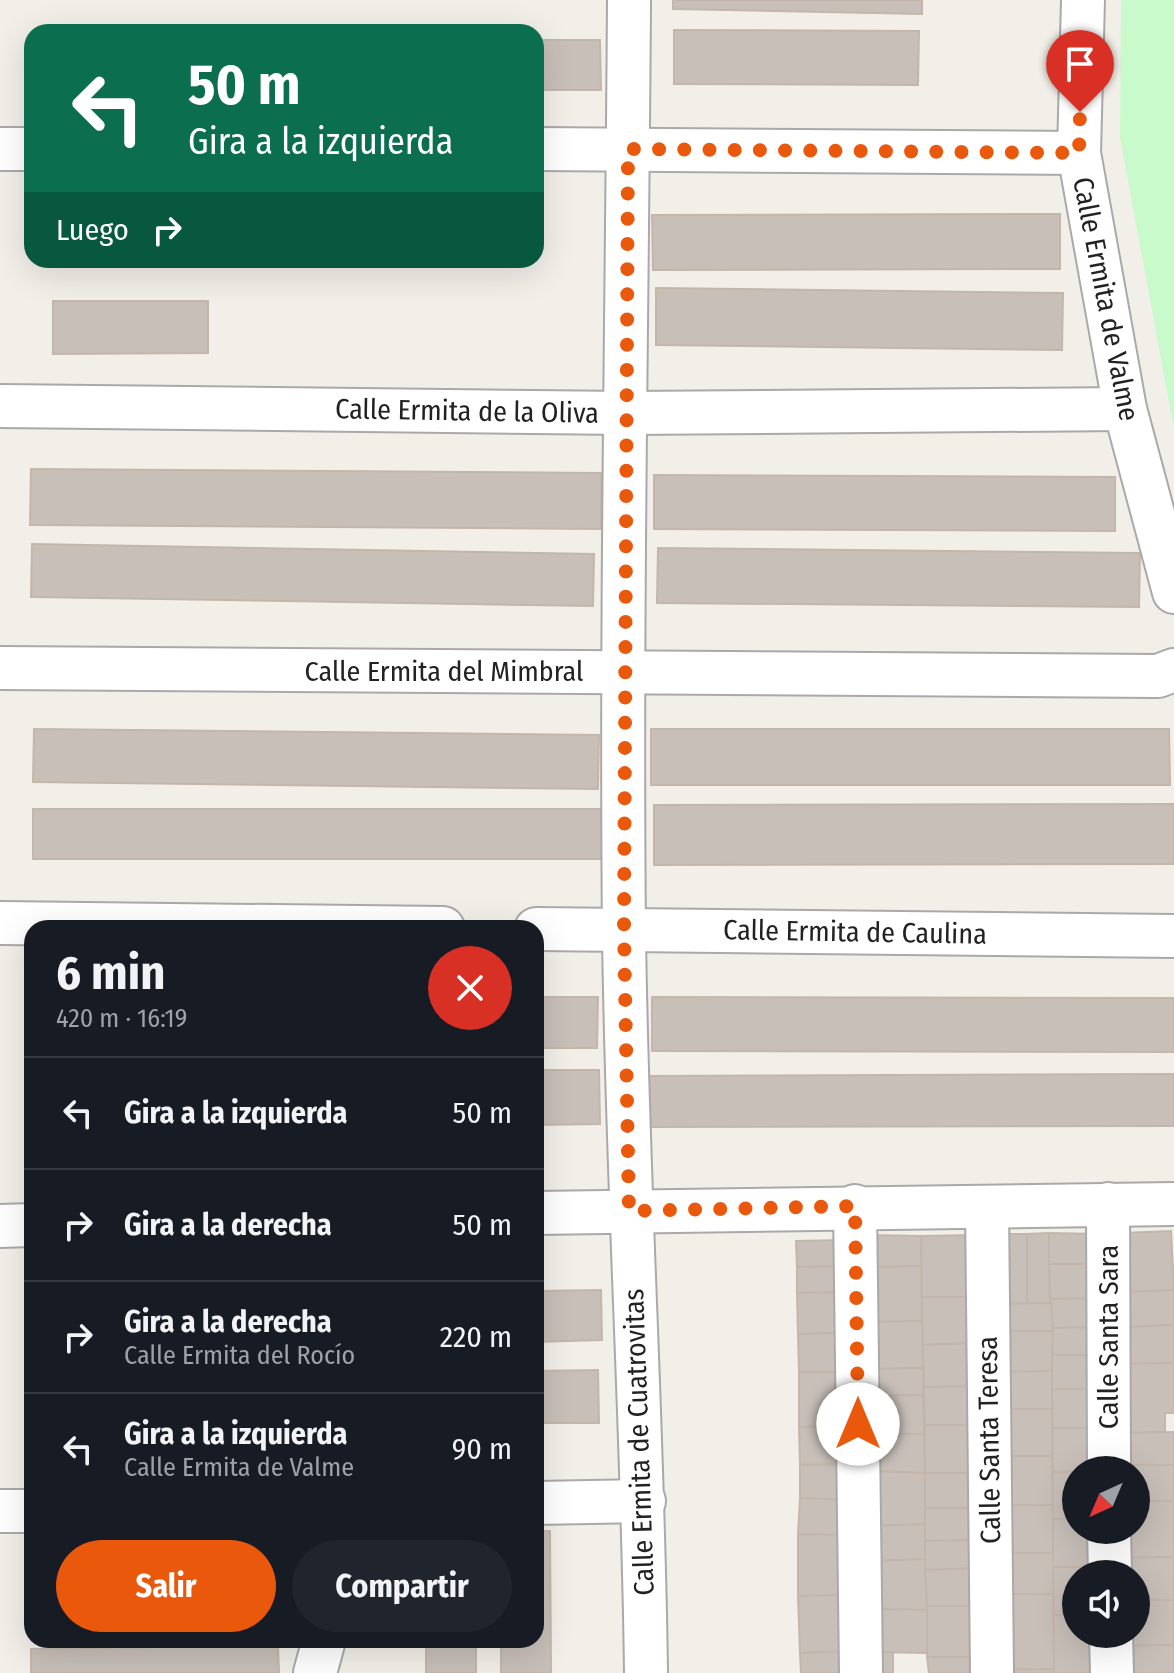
<!DOCTYPE html>
<html lang="es">
<meta charset="utf-8">
<style>
:root{--surface:#171b24;--page:#20242c;--text:#f1f3f6;--muted:#9ea1a6;--line:#363941;--accent:#ea580c}
body{margin:0;font-family:"Fira Sans Condensed",sans-serif;background:var(--page);color:var(--text);height:100vh;display:flex;flex-direction:column;font-size:30px;white-space:nowrap}
*{box-sizing:border-box;margin:0}
p{font-size:26px;color:var(--muted)}
.icon{flex:none;width:44px;height:44px;fill:none;stroke:currentColor;stroke-width:2;stroke-linecap:round;stroke-linejoin:round}
.map{position:relative;flex:1;overflow:hidden}
.panel{position:absolute;left:24px;top:920px;width:520px;height:728px;display:flex;flex-direction:column;background:var(--surface);border-radius:24px;box-shadow:0 8px 32px #0002}
.panel>*{flex:none}
.guide{position:absolute;left:24px;top:24px;width:520px;height:244px;border-radius:24px;box-shadow:0 8px 32px #0002;background:#0b6e4f;color:#fff;overflow:hidden}
.needle{width:52px;rotate:224deg}
.fabs{position:absolute;left:1062px;top:1456px;display:grid;gap:16px}
.fabs a{display:grid;place-items:center;width:88px;height:88px;border-radius:50%;background:var(--surface);box-shadow:0 8px 32px #0002;font-size:40px}
.pin{position:absolute;display:grid;place-items:center;width:68px;height:68px;color:#fff;margin:-82px -34px;border-radius:50% 50% 50% 0;rotate:-45deg;box-shadow:0 0 8px #0007}
.pin .icon{rotate:45deg}
.me{position:absolute;width:88px;margin:-44px;rotate:0deg;stroke-linejoin:round;filter:drop-shadow(0 0 6px #0008)}
.turn{display:flex;align-items:center;gap:28px;height:168px;padding:0 32px;font-size:36px}
.turn .icon{width:104px;height:104px;stroke-width:2.5}
.turn b{display:block;font-size:56px;line-height:68px}
.then{display:flex;align-items:center;height:76px;padding:0 32px;background:#0003;gap:16px;font-size:30px}
.round{display:grid;place-items:center;flex:none;width:84px;height:84px;border-radius:42px;background:var(--page)}
.head{display:flex;align-items:center;justify-content:space-between;height:136px;padding:0 32px}
h1{font-size:48px;font-weight:700;line-height:60px}
.primary-button{display:flex;gap:16px;margin-top:auto;padding:16px 32px}
.primary-button a{flex:1;height:92px;border-radius:48px;background:var(--accent);color:#fff;font-size:32px;font-weight:700;line-height:92px;text-align:center}
.primary-button a+a{background:var(--page);color:var(--text)}
ul{padding:0;list-style:none}
li{display:flex;align-items:center;gap:24px;height:112px;padding:0 32px;border-top:2px solid var(--line)}
li div{flex:1}
li b{display:block;font-size:30px}
li em{font-style:normal}
.map>svg:first-child{display:block}
</style>
<div class="map">
<svg width="1174" height="1673" viewBox="0 0 1174 1673">
<rect width="100%" height="100%" fill="#f2efe9"/>
<!-- park -->
<polygon fill="#c8facc" points="1121,0 1174,0 1174,429 1120,138"/>
<!-- building -->
<g fill="#c7bfb8" stroke="#c4b6ab" stroke-width="2">
<polygon points="673,0 922,0 922,14 673,9"/>
<polygon points="674,30 919,31 918,85 674,84"/>
<polygon points="536,40 600,40 601,90 536,90"/>
<polygon points="1060,214 1060,269 653,270 652,215"/>
<polygon points="656,288 1063,293 1062,350 656,345"/>
<polygon points="53,301 208,301 208,353 53,354"/>
<polygon points="31,469 601,473 601,529 30,525"/>
<polygon points="654,475 1115,477 1115,531 654,529"/>
<polygon points="32,544 594,554 593,606 31,597"/>
<polygon points="658,548 1140,553 1139,607 657,603"/>
<polygon points="34,729 599,735 598,789 33,782"/>
<polygon points="651,729 1169,729 1170,785 651,785"/>
<polygon points="1174,804 1174,864 654,865 654,805"/>
<rect x="33" y="809" width="569" height="50"/>
<polygon points="536,997 598,997 597,1048 536,1048"/>
<polygon points="652,997 1174,998 1174,1052 652,1051"/>
<polygon points="536,1070 599,1070 600,1124 536,1125"/>
<polygon points="1174,1074 1174,1126 650,1127 649,1076"/>
<polygon points="1171,1231 1174,1290 1125,1292 1122,1233"/>
<polygon points="1049,1233 1051,1303 1027,1303 1027,1234"/>
<polygon points="1049,1233 1099,1234 1099,1264 1049,1264"/>
<polygon points="996,1234 1027,1234 1027,1303 996,1304"/>
<polygon points="869,1235 921,1236 921,1266 870,1267"/>
<polygon points="973,1235 973,1297 922,1297 921,1236"/>
<polygon points="845,1240 845,1266 797,1267 796,1241"/>
<polygon points="1049,1264 1099,1264 1100,1298 1050,1299"/>
<polygon points="845,1266 846,1292 797,1293 797,1267"/>
<polygon points="921,1266 922,1321 870,1322 870,1267"/>
<polygon points="601,1290 602,1340 536,1342 536,1291"/>
<polygon points="1174,1290 1174,1325 1126,1327 1125,1292"/>
<polygon points="846,1292 847,1333 798,1334 797,1293"/>
<polygon points="922,1297 973,1297 974,1343 923,1345"/>
<polygon points="1100,1298 1100,1327 1052,1328 1050,1299"/>
<polygon points="1051,1303 1053,1331 996,1331 996,1304"/>
<polygon points="922,1321 923,1368 871,1369 870,1322"/>
<polygon points="1174,1325 1174,1363 1125,1364 1126,1327"/>
<polygon points="1100,1327 1100,1355 1052,1355 1052,1328"/>
<polygon points="996,1331 1053,1331 1052,1371 997,1372"/>
<polygon points="847,1333 848,1372 799,1372 798,1334"/>
<polygon points="974,1343 976,1386 924,1387 923,1345"/>
<polygon points="1052,1355 1100,1355 1101,1389 1052,1389"/>
<polygon points="1174,1363 1174,1413 1165,1413 1165,1432 1127,1433 1125,1364"/>
<polygon points="923,1368 923,1395 871,1396 871,1369"/>
<polygon points="598,1370 599,1423 536,1423 536,1371"/>
<polygon points="1052,1371 1052,1409 998,1409 997,1372"/>
<polygon points="799,1372 848,1372 849,1426 799,1427"/>
<rect x="30" y="1378" width="2" height="51"/>
<polygon points="976,1386 977,1425 925,1425 924,1387"/>
<polygon points="1052,1389 1101,1389 1101,1428 1053,1428"/>
<polygon points="923,1395 924,1434 872,1434 871,1396"/>
<polygon points="998,1409 1052,1409 1052,1456 1000,1456"/>
<rect x="925" y="1425" width="52" height="48"/>
<polygon points="849,1426 850,1464 800,1465 799,1427"/>
<polygon points="1053,1428 1101,1428 1101,1470 1053,1472"/>
<polygon points="1174,1432 1174,1465 1127,1465 1127,1433"/>
<polygon points="872,1434 924,1434 925,1473 872,1471"/>
<polygon points="1000,1456 1052,1456 1053,1505 1001,1505"/>
<polygon points="850,1464 849,1500 800,1498 800,1465"/>
<polygon points="1127,1465 1174,1465 1174,1501 1136,1501 1136,1470 1127,1470"/>
<polygon points="872,1471 925,1473 925,1524 872,1526"/>
<rect x="1053" y="1472" width="23" height="47"/>
<rect x="925" y="1473" width="52" height="35"/>
<polygon points="800,1498 849,1500 850,1535 798,1534"/>
<polygon points="1136,1501 1174,1501 1174,1557 1128,1558 1128,1530 1136,1530"/>
<rect x="1001" y="1505" width="52" height="48"/>
<polygon points="925,1508 977,1508 978,1540 925,1541"/>
<polygon points="1053,1519 1076,1519 1076,1530 1101,1530 1101,1567 1053,1567"/>
<polygon points="925,1524 925,1559 874,1561 872,1526"/>
<polygon points="536,1531 550,1531 551,1673 501,1673 501,1640 536,1640"/>
<polygon points="798,1534 850,1535 850,1595 798,1596"/>
<polygon points="978,1540 978,1568 925,1570 925,1541"/>
<polygon points="1001,1553 1053,1553 1054,1595 1001,1594"/>
<polygon points="1174,1557 1174,1600 1136,1600 1136,1574 1129,1574 1128,1558"/>
<polygon points="925,1559 927,1610 874,1609 874,1561"/>
<polygon points="1053,1567 1101,1567 1101,1574 1076,1574 1076,1615 1054,1615"/>
<polygon points="978,1568 980,1606 927,1606 925,1570"/>
<polygon points="1001,1594 1053,1594 1054,1669 1003,1670"/>
<polygon points="850,1595 851,1651 800,1653 798,1596"/>
<polygon points="1136,1600 1174,1600 1174,1645 1131,1646 1130,1634 1136,1634"/>
<rect x="927" y="1606" width="53" height="51"/>
<polygon points="874,1609 927,1610 927,1653 873,1652"/>
<polygon points="1054,1615 1076,1615 1076,1634 1102,1634 1102,1673 1054,1673"/>
<rect x="426" y="1640" width="50" height="33"/>
<polygon points="278,1645 279,1673 31,1673 31,1649"/>
<polygon points="1174,1645 1174,1673 1131,1673 1131,1646"/>
<polygon points="851,1651 851,1673 801,1673 800,1653"/>
<polygon points="873,1652 893,1652 893,1673 874,1673"/>
<polygon points="927,1657 980,1657 981,1673 929,1673"/>
<polygon points="1054,1669 1054,1673 1003,1673 1003,1670"/>
</g>
<g fill="none" stroke-linecap="round" stroke-linejoin="round">
<defs>
<g id="minor">
<path d="M629,0c-2,311 -8,622 -5,933 3,247 19,493 22,740"/>
<polyline points="1083,0 1079,153 1125,409 1174,592"/>
<polyline points="0,149 32,149"/>
<polyline points="536,149 1079,153"/>
<polyline points="0,406 627,413 1125,409"/>
<polyline points="0,668 1158,676 1174,670"/>
<polyline points="0,923 443,928"/>
<polyline points="536,929 1174,936"/>
<polyline points="1108,1204 1109,1470"/>
<polyline points="855,1206 861,1673"/>
<polyline points="987,1207 992,1673"/>
<polyline points="536,1213 1174,1204"/>
<polyline points="0,1226 32,1225"/>
<polyline points="536,1503 644,1501"/>
<polyline points="0,1511 32,1511"/>
<polyline points="1109,1530 1110,1574"/>
<polyline points="1111,1634 1112,1673"/>
<polyline points="315,1673 324,1640"/>
</g>
</defs>
<!-- minor casing -->
<use href="#minor" stroke="#a9a9a9" stroke-width="46"/>
<!-- minor -->
<use href="#minor" stroke="#fff" stroke-width="42"/>
</g>
<g fill="none" stroke-linecap="round" stroke-linejoin="round">
<!-- route -->
<polyline stroke="#ea580c" stroke-width="14" stroke-dasharray="0 25.2" points="858,1424 855,1206 629,1211 624,930 628,149 1079,153 1080,112"/>
</g>
<g text-anchor="middle" dominant-baseline="central" stroke-width="6" stroke-linejoin="round" paint-order="stroke">
<!-- street labels -->
<g font-size="28" fill="#222" stroke="#fff">
<text transform="translate(1106 299) rotate(79)">Calle Ermita de Valme</text>
<text transform="translate(467 411) rotate(1)">Calle Ermita de la Oliva</text>
<text x="444" y="671">Calle Ermita del Mimbral</text>
<text transform="translate(855 932) rotate(1)">Calle Ermita de Caulina</text>
<text transform="translate(1108 1337) rotate(-90)">Calle Santa Sara</text>
<text transform="translate(989 1440) rotate(-91)">Calle Santa Teresa</text>
<text transform="translate(639 1442) rotate(-92)">Calle Ermita de Cuatrovitas</text>
</g>
</g>
</svg>
<div class="fabs">
<a><svg class="needle" viewBox="-14 -14 28 28"><path d="M0-13l5 13h-10z" fill="#e53935"/><path d="M0 13l5-13h-10z" fill="#9ea1a6"/></svg></a>
<a><svg class="icon" aria-label="sound" viewBox="0 0 24 24"><path d="M4 9h4l5-4v14l-5-4H4zM17 9q2 3 0 6"/></svg></a>
</div>
<div class="pin" style="left:1080px;top:112px;background:#d93025"><svg class="icon" aria-label="arrive" viewBox="0 0 24 24"><path d="M6 21V4h12l-3 4 3 4H6"/></svg></div>
<svg class="me" style="left:858px;top:1424px" viewBox="-20 -20 40 40"><circle r="19" fill="#fff"/><path d="M0-13L10 11 0 6-10 11z" fill="#ea580c"/></svg>
<div class="guide">
<div class="turn"><svg class="icon" aria-label="left" viewBox="0 0 24 24"><path d="M17 20v-9H6M10 6l-5 5 5 5"/></svg><div><b>50 m</b>Gira a la izquierda</div></div>
<div class="then">Luego<svg class="icon" aria-label="right" viewBox="0 0 24 24"><path d="M7 20v-9h11M14 6l5 5-5 5"/></svg></div>
</div>
<section class="panel">
<div class="head"><div><h1>6 min</h1><p>420 m · 16:19</p></div><a class="round" style="background:#d93025;color:#fff"><svg class="icon" aria-label="close" viewBox="0 0 24 24"><path d="M6 6l12 12M18 6L6 18"/></svg></a></div>
<ul>
<li><svg class="icon" aria-label="left" viewBox="0 0 24 24"><path d="M17 20v-9H6M10 6l-5 5 5 5"/></svg><div><b>Gira a la izquierda</b></div><em>50 m</em></li>
<li><svg class="icon" aria-label="right" viewBox="0 0 24 24"><path d="M7 20v-9h11M14 6l5 5-5 5"/></svg><div><b>Gira a la derecha</b></div><em>50 m</em></li>
<li><svg class="icon" aria-label="right" viewBox="0 0 24 24"><path d="M7 20v-9h11M14 6l5 5-5 5"/></svg><div><b>Gira a la derecha</b><p>Calle Ermita del Rocío</p></div><em>220 m</em></li>
<li><svg class="icon" aria-label="left" viewBox="0 0 24 24"><path d="M17 20v-9H6M10 6l-5 5 5 5"/></svg><div><b>Gira a la izquierda</b><p>Calle Ermita de Valme</p></div><em>90 m</em></li>
</ul>
<div class="primary-button"><a>Salir</a><a>Compartir</a></div>
</section>
</div>
